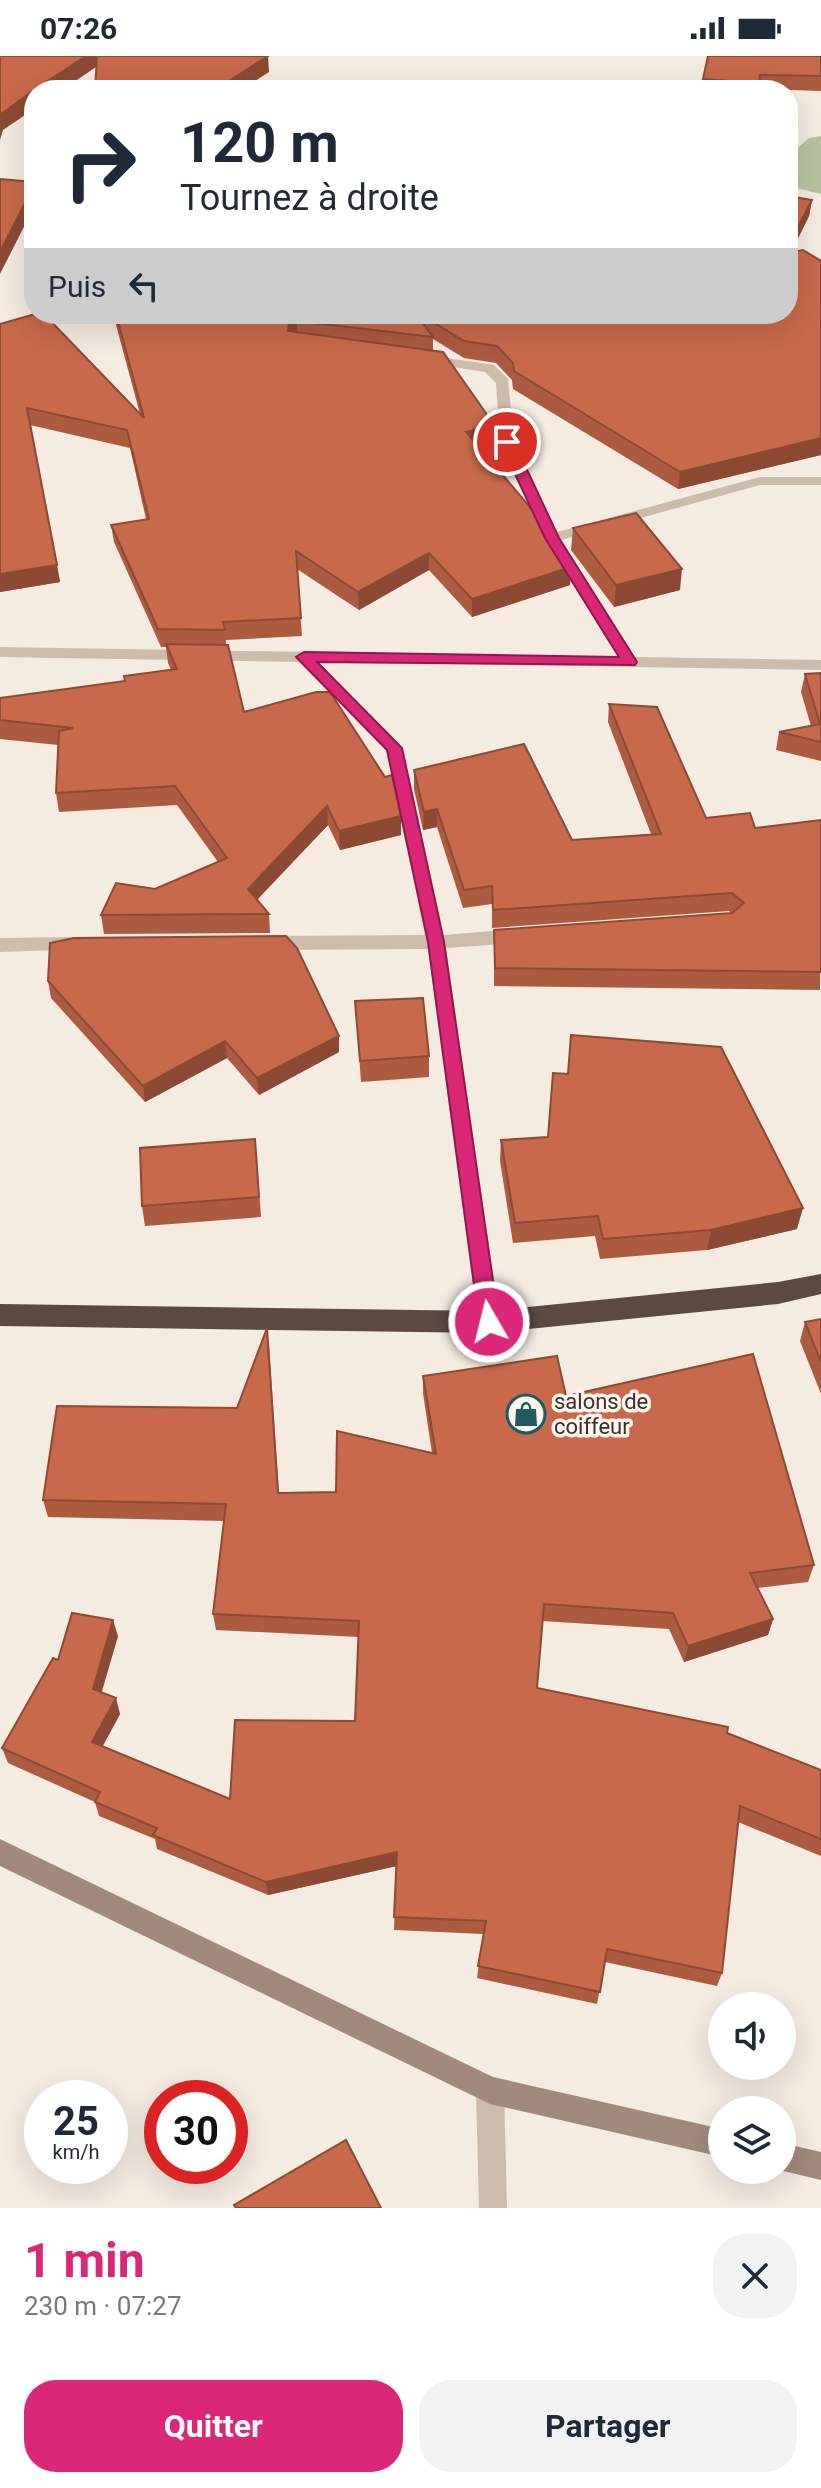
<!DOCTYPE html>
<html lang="fr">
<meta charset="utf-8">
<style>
:root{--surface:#fff;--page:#f2f2f3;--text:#1f2937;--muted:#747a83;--accent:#db2777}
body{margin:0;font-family:Roboto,sans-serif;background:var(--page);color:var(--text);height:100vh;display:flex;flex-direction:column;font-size:30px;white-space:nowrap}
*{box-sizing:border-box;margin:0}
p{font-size:26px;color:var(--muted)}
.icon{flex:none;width:44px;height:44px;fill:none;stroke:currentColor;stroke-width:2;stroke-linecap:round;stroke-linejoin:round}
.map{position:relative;height:2152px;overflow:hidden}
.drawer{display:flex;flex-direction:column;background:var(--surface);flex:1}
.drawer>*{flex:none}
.guide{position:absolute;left:24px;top:24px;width:774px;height:244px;border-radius:32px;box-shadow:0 8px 32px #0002;background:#fff;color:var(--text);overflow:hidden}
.tools{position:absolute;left:708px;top:1936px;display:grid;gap:16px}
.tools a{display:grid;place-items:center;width:88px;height:88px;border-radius:50%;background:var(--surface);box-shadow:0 8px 32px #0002;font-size:40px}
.speed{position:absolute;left:24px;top:2024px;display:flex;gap:16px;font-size:40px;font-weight:700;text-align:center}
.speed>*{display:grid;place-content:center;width:104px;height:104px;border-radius:50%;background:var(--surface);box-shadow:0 8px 32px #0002;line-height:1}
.speed small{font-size:20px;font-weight:400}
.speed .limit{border:12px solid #d22;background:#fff;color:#111}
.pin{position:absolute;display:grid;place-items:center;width:68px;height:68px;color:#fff;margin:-34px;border:4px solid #fff;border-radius:50%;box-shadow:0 2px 8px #0007}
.me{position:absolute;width:88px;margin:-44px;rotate:352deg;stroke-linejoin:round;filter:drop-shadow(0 0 6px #0008)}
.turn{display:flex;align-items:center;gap:28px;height:168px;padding:0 24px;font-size:36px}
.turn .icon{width:104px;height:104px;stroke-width:2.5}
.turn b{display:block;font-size:56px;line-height:68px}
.then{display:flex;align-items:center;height:76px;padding:0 24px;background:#0003;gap:16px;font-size:30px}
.round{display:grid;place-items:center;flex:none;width:84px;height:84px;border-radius:32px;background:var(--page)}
.head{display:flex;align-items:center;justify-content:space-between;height:136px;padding:0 24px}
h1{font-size:48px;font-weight:700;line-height:60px;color:var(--accent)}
.cta{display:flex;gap:16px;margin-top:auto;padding:16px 24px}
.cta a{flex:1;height:92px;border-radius:32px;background:var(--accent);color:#fff;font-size:32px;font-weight:700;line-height:92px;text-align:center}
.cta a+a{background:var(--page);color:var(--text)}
.status{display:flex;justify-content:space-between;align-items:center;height:56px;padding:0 40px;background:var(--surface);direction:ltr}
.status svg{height:22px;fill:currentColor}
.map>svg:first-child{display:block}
</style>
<div class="status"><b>07:26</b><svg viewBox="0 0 49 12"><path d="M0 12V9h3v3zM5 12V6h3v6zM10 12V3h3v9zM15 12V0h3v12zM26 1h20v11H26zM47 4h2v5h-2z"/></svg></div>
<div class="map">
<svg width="821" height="2152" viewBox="0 0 821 2152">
<rect width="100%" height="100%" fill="#f4ebe1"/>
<!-- green -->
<polygon fill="#b8c4a0" points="821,80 821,138 788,130 788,100 809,82"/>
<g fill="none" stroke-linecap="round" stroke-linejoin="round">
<!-- street -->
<g fill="#cdbbac" fill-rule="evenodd">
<polygon points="426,299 494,309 508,323 514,386 557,476 760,421 821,421 821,429 760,429 561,484 635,601 821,604 821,614 318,606 402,692 444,879 517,873 526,880 517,887 446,892 500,1266 497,1272 489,1275 481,1272 478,1266 428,893 266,894 257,887 266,880 425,879 386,694 299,606 0,601 0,591 619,601 544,482 500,386 496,327 485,316 421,306 419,303"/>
<polygon points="78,881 85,883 87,888 85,893 0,896 0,882"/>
<polygon points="490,2020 500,2024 504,2034 507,2152 479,2152 476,2034 480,2024"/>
</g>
<!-- secondary -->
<g fill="#a18a7d" fill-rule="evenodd">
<polygon points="0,1783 493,2021 722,2073 722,2101 490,2048 0,1810"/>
<polygon points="782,2087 821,2096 821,2124 779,2114 782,2114"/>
</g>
<!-- highway -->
<polygon fill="#5c4a42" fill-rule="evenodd" points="821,1218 821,1238 778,1248 489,1277 0,1270 0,1248 489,1255 778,1226"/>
</g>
<!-- wall -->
<g fill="#ac5a40">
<polygon points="821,0 821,35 759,33 702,34 703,23"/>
<polygon points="788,140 812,144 809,160 791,197 803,194 821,205 821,399 678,433 513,333 512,324 496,307 464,302 433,283 433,295 443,296 495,370 494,388 478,391 541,464 571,511 570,529 472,561 429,514 359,554 297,513 302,580 226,584 226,589 228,589 244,656 316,636 330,636 385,721 392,719 401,760 401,779 340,794 328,769 257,844 269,858 270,877 104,878 101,859 116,827 155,833 218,806 177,749 59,756 56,737 58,689 0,683 0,642 125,625 124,620 171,614 168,607 166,591 161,591 114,486 111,469 146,463 130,392 30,369 60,526 0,536 0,268 35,258 44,258 140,358 113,258 788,258"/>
<polygon points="573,472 680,534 614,551 571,494"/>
<polygon points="821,617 821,705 776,694 779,676 811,670 801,636 805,618"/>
<polygon points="609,648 706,762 755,772 821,764 820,934 494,930 494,874 731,857 729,855 492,872 492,848 463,852 437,771 423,774 414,733 414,714 572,784 651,778 608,666"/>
<polygon points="48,925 339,980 339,996 259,1039 227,1002 145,1046 51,942"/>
<polygon points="355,945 429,1000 429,1021 361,1026"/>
<polygon points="548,1081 797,1173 707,1194 600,1203 595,1180 513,1187 500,1105 501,1084"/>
<polygon points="257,1103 261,1161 145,1170 142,1150"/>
<polygon points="821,1263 821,1338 800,1285 805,1266"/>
<polygon points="269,1290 279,1437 336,1436 432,1397 423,1337 423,1320 566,1340 814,1509 808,1526 757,1532 773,1563 768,1579 684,1606 669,1573 542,1565 537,1632 727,1677 821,1714 821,1800 738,1766 722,1917 717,1930 605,1906 597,1948 477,1922 483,1878 394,1874 396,1810 268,1839 157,1793 155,1783 99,1760 95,1746 8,1707 2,1692 58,1604 118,1580 101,1636 120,1658 102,1690 230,1743 355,1665 359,1581 216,1574 213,1558 224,1465 48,1461 43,1444 237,1352"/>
</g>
<!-- shaded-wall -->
<g fill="#8c4a34">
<polygon points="86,0 98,0 99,9 62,34 35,34"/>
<polygon points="268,0 269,16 241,34 215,34"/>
<polygon points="34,35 34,53 3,74 0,84 0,58"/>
<polygon points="34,129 34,151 0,218 0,196"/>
<polygon points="812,144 809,160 788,202 788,190"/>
<polygon points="297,265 297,282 288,275 289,267"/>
<polygon points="495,370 494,388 465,394 466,376"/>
<polygon points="821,382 821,399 678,433 680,416"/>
<polygon points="429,497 429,514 359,554 358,536"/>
<polygon points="57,509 60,526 0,536 0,518"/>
<polygon points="571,511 570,529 472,561 472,543"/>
<polygon points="682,513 680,534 614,551 616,529"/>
<polygon points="327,750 328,769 249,852 248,833"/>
<polygon points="437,753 437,771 423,774 424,756"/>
<polygon points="401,760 401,779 340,794 339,775"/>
<polygon points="339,980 339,996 259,1039 257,1022"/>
<polygon points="225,985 227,1002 145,1046 143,1030"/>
<polygon points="803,1152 797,1173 707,1194 711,1174"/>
<polygon points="773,1563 768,1579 684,1606 688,1590"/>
<polygon points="113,1564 118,1580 98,1649 93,1633"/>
<polygon points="116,1642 120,1658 97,1701 92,1686"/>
<polygon points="397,1796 397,1810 268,1839 266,1826"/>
</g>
<!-- building -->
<g fill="#c8694b" stroke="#8c4a34" stroke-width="2">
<polygon points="0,0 86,0 34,34 0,59"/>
<polygon points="97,0 268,0 215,34 95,34"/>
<polygon points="708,0 821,0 821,20 760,19 759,27 703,23"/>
<polygon points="0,123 34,126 34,129 0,196"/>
<polygon points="788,140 812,144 788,190"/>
<polygon points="803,194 821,205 821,382 680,416 514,315 513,307 497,290 464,285 420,258 788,258 788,197"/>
<polygon points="35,258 44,258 144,362 116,258 416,258 433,281 297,265 289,267 288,275 443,296 495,370 466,376 541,464 571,511 472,543 429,497 358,536 296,495 301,562 223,566 225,574 158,573 111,469 149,463 127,374 27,352 57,509 0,518 0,268"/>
<polygon points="636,457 682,513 616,529 573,472"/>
<polygon points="166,588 228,589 244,656 316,636 330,636 385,721 392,719 401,760 339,775 327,750 248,833 269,858 101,859 116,827 155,833 227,802 175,730 56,737 59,675 73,672 0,664 0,642 125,625 124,620 177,613"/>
<polygon points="821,617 821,686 779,676 820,668 805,618"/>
<polygon points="609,648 657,651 706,762 750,757 755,772 821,764 821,916 495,912 494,874 732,857 744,847 732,837 493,854 492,830 464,834 437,753 424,756 414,714 524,688 572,784 661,778"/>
<polygon points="286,880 297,892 339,980 257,1022 225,985 143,1030 48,925 50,887 74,882"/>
<polygon points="423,942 429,1000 360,1005 355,945"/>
<polygon points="571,979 721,991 803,1152 711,1174 603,1183 598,1160 515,1167 501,1084 548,1081 553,1017 568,1018"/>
<polygon points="255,1083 259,1141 142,1150 140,1092"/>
<polygon points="821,1263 821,1306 805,1266"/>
<polygon points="267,1272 278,1437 336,1436 337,1375 436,1398 423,1320 557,1300 566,1340 753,1298 814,1509 750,1517 773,1563 688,1590 673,1557 544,1548 537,1632 728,1671 727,1677 821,1714 821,1783 740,1750 722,1917 607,1893 600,1936 478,1910 486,1865 394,1861 397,1796 266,1826 153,1779 157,1772 95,1746 100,1736 2,1692 53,1602 58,1604 72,1557 113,1564 93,1633 116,1642 92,1686 230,1743 235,1664 355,1665 359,1565 213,1558 226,1448 43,1444 57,1350 237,1352"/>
<polygon points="346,2084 381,2152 236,2152 234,2149"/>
</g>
<!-- route -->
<polygon fill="#db2777" stroke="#8e194d" stroke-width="2" points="507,382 514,386 559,482 637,606 635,609 317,606 402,692 444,886 499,1266 489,1274 479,1266 428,886 387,694 296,601 304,596 619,601 545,482 500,386"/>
<!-- icons -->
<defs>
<symbol id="shop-ring" viewBox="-11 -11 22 22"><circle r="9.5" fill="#fbf5ee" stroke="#1f5a5e" stroke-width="1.5"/><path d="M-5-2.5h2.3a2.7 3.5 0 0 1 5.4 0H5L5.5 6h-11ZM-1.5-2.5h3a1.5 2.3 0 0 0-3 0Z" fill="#1f5a5e"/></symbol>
</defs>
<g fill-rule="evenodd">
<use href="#shop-ring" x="504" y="1336" width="44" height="44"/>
</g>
<g text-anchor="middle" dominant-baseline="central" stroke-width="7" stroke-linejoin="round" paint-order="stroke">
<!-- poi labels -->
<g font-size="22" fill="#3b302b" stroke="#fbf5ee" text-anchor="start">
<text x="554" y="1345">salons de<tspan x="554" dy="25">coiffeur</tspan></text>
</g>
</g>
</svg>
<div class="tools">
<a><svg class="icon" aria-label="sound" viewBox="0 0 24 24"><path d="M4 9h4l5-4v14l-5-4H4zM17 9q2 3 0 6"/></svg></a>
<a><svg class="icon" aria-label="layers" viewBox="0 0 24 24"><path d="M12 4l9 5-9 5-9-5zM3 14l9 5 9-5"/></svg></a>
</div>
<div class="speed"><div>25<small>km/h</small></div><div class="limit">30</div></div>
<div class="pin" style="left:507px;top:386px;background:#d93025"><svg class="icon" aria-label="arrive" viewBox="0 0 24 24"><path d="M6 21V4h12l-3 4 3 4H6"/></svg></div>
<svg class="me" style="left:489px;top:1266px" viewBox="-20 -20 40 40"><circle r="17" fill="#db2777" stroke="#fff" stroke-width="3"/><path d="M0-11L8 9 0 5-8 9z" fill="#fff"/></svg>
<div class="guide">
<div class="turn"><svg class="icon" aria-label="right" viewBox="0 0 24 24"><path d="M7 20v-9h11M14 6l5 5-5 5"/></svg><div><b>120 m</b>Tournez à droite</div></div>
<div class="then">Puis<svg class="icon" aria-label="left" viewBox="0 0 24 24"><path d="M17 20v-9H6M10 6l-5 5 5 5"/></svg></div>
</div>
</div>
<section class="drawer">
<div class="head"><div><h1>1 min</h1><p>230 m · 07:27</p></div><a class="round"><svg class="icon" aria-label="close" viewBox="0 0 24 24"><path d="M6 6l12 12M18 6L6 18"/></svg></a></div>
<div class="cta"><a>Quitter</a><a>Partager</a></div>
</section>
